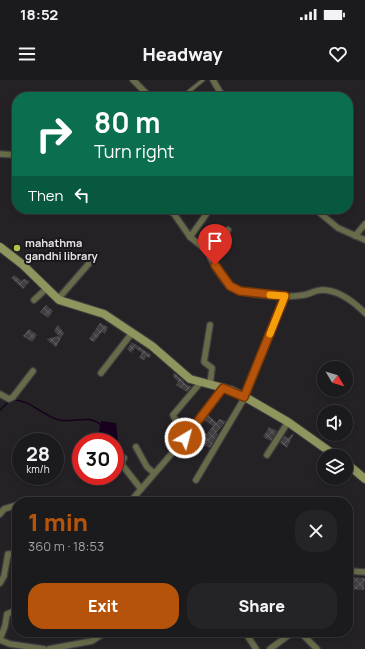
<!DOCTYPE html>
<meta charset="utf-8">
<style>
:root{--surface:#1b1a1c;--page:#242325;--text:#f1f3f6;--muted:#a0a1a3;--line:#39383b;--accent:#b45309}
body{margin:0;font-family:Manrope,sans-serif;background:var(--page);color:var(--text);height:100vh;display:flex;flex-direction:column;font-size:15px;white-space:nowrap}
*{box-sizing:border-box;margin:0}
p{font-size:13px;color:var(--muted)}
.icon{flex:none;width:22px;height:22px;fill:none;stroke:currentColor;stroke-width:2;stroke-linecap:round;stroke-linejoin:round}
.map{position:relative;flex:1;overflow:hidden}
.details{position:absolute;left:12px;top:417px;width:341px;height:140px;display:flex;flex-direction:column;background:var(--surface);border-radius:16px;box-shadow:0 2px 6px #0003,0 0 0 1px var(--line)}
.details>*{flex:none}
.banner{position:absolute;left:12px;top:12px;width:341px;height:122px;border-radius:16px;box-shadow:0 2px 6px #0003,0 0 0 1px var(--line);background:#0b6e4f;color:#fff;overflow:hidden}
.needle{width:26px;rotate:128deg}
.controls{position:absolute;left:317px;top:281px;display:grid;gap:8px}
.controls a{display:grid;place-items:center;width:36px;height:36px;border-radius:50%;background:var(--surface);box-shadow:0 2px 6px #0003,0 0 0 1px var(--line);font-size:20px}
.speed{position:absolute;left:12px;top:353px;display:flex;gap:8px;font-size:20px;font-weight:700;text-align:center}
.speed>*{display:grid;place-content:center;width:52px;height:52px;border-radius:50%;background:var(--surface);box-shadow:0 2px 6px #0003,0 0 0 1px var(--line);line-height:1}
.speed small{font-size:10px;font-weight:400}
.speed .limit{border:6px solid #d22;background:#fff;color:#111}
.pin{position:absolute;display:grid;place-items:center;width:34px;height:34px;color:#fff;margin:-41px -17px;border-radius:50% 50% 50% 0;rotate:-45deg;box-shadow:0 0 4px #0007}
.pin .icon{rotate:45deg}
.me{position:absolute;width:44px;margin:-22px;rotate:37deg;stroke-linejoin:round;filter:drop-shadow(0 0 3px #0008)}
.turn{display:flex;align-items:center;gap:14px;height:84px;padding:0 16px;font-size:18px}
.turn .icon{width:52px;height:52px;stroke-width:2.5}
.turn b{display:block;font-size:28px;line-height:34px}
.then{display:flex;align-items:center;height:38px;padding:0 16px;background:#0003;gap:8px;font-size:15px}
.round{display:grid;place-items:center;flex:none;width:42px;height:42px;border-radius:16px;background:var(--page)}
.headline{display:flex;align-items:center;justify-content:space-between;height:68px;padding:0 16px}
h1{font-size:24px;font-weight:800;line-height:30px;color:var(--accent)}
.cta{display:flex;gap:8px;margin-top:auto;padding:8px 16px}
.cta a{flex:1;height:46px;border-radius:16px;background:var(--accent);color:#fff;font-size:16px;font-weight:800;line-height:46px;text-align:center}
.cta a+a{background:var(--page);color:var(--text)}
.status{display:flex;justify-content:space-between;align-items:center;height:28px;padding:0 20px;background:var(--surface);direction:ltr}
.status svg{height:11px;fill:currentColor}
header{display:flex;justify-content:space-between;align-items:center;height:52px;padding:0 16px;background:var(--surface);font-size:18px;font-weight:800}
.map>svg:first-child{display:block}
</style>
<div class="status"><b>18:52</b><svg viewBox="0 0 49 12"><path d="M0 12V9h3v3zM5 12V6h3v6zM10 12V3h3v9zM15 12V0h3v12zM26 1h20v11H26zM47 4h2v5h-2z"/></svg></div>
<header><svg class="icon" aria-label="menu" viewBox="0 0 24 24"><path d="M4 6h16M4 12h16M4 18h16"/></svg>Headway<svg class="icon" aria-label="heart" viewBox="0 0 24 24"><path d="M12 20l-8-8c-3-5 5-10 8-4 3-6 11-1 8 4z"/></svg></header>
<div class="map">
<svg width="365" height="569" viewBox="0 0 365 569">
<defs>
<pattern id="building-cross-hatch" width="8" height="8" patternUnits="userSpaceOnUse"><rect width="8" height="8" fill="#423f43"/><path d="M0 0l8 8M0 8l8-8" fill="none" stroke="#5d5b5e"/></pattern>
</defs>
<rect width="100%" height="100%" fill="#242225"/>
<!-- water -->
<polygon fill="#17011e" points="101,341 116,343 118,361 97,362"/>
<g fill="none" stroke-linecap="round" stroke-linejoin="round">
<!-- stream -->
<g stroke="#17011e" stroke-width="1.5">
<path d="M14,320c16,0 29,16 45,20 14,3 30,-6 42,5"/>
<polyline points="0,330 9,321"/>
</g>
</g>
<!-- building -->
<g fill="url(#building-cross-hatch)">
<polygon points="14,195 22,201 24,199 30,201 23,209 11,198"/>
<polygon points="46,225 53,231 48,238 40,232"/>
<polygon points="100,243 108,247 105,254 102,252 94,262 89,259"/>
<polygon points="58,245 64,253 56,267 46,259 59,256 54,251"/>
<polygon points="29,249 37,255 32,262 23,256"/>
<polygon points="132,262 151,275 149,278 147,276 144,280 139,278 142,273 135,268 131,273 127,269"/>
<polygon points="174,293 184,301 184,303 192,307 187,312 176,305 178,302 173,296"/>
<polygon points="208,335 217,343 219,339 226,341 216,353 218,354 210,368 203,364 206,361 196,352 198,347 207,354 213,346 204,340"/>
<polygon points="269,347 277,351 271,361 263,357"/>
<polygon points="294,353 287,368 280,363 284,356 288,358"/>
<polygon points="349,497 365,498 364,510 348,509"/>
</g>
<g fill="none" stroke-linecap="round" stroke-linejoin="round">
<defs>
<polyline id="lane" points="182,17 203,0"/>
<g id="street">
<polyline points="133,0 150,17"/>
<polyline points="213,0 223,17"/>
<polyline points="0,74 17,75"/>
<polyline points="167,129 174,134 190,157 210,173"/>
<polyline points="315,129 338,148 365,160"/>
<path d="M228,150l-18,27c5,9 12,24 21,30 15,9 56,11 73,8 6,-1 12,-5 18,-5 16,0 32,12 43,23"/>
<polyline points="355,156 365,144"/>
<polyline points="190,157 210,129"/>
<polyline points="58,219 92,180"/>
<polyline points="34,220 47,208"/>
<polyline points="210,245 204,282 212,288 210,305"/>
<polyline points="101,293 132,253"/>
<polyline points="0,314 9,319 13,317 33,291"/>
<polyline points="185,358 223,308"/>
<polyline points="136,367 147,387 154,393"/>
<polyline points="267,375 288,342"/>
<polyline points="124,378 122,383 123,386 141,409"/>
<polyline points="196,400 245,317 285,216"/>
<polyline points="130,422 185,358 173,335 201,302"/>
<polyline points="0,434 4,429 17,425"/>
<polyline points="348,491 365,492"/>
<polyline points="0,503 4,496 8,474 17,474"/>
<polyline points="245,552 256,569"/>
<polyline points="300,552 317,569"/>
<polyline points="0,559 5,546 7,534 17,530"/>
<polyline points="0,560 10,564 44,569"/>
<polyline points="49,569 92,561 106,552"/>
<polyline points="270,569 293,552"/>
</g>
<g id="secondary">
<polyline points="0,167 22,184 59,220 104,234 152,266 190,299 231,310 245,317 288,342 336,376"/>
<polyline points="346,383 365,399"/>
</g>
</defs>
<!-- lane casing -->
<use href="#lane" stroke="#3f3d40" stroke-width="5"/>
<!-- street casing -->
<use href="#street" stroke="#3f3d40" stroke-width="8"/>
<!-- secondary casing -->
<use href="#secondary" stroke="#3f3d40" stroke-width="10"/>
<!-- lane -->
<use href="#lane" stroke="#686b49" stroke-width="3"/>
<!-- street -->
<use href="#street" stroke="#686b49" stroke-width="5.5"/>
<!-- secondary -->
<use href="#secondary" stroke="#8f955c" stroke-width="8"/>
</g>
<g fill="none" stroke-linecap="round" stroke-linejoin="round">
<defs>
<polyline id="route" points="185,358 223,308 244,317 285,216 240,211 230,206 215,185"/>
</defs>
<!-- route casing -->
<use href="#route" stroke="#753606" stroke-width="10"/>
<!-- route -->
<use href="#route" stroke="#b45309" stroke-width="7"/>
<!-- slow -->
<polyline stroke="#f59e0b" stroke-width="7" points="270,215 285,216 270,254"/>
</g>
<!-- markers -->
<circle fill="#b8c147" stroke="#1b181c" stroke-width="1.5" cx="17" cy="168" r="4"/>
<g text-anchor="middle" dominant-baseline="central" stroke-width="4" stroke-linejoin="round" paint-order="stroke">
<!-- poi labels -->
<g font-size="11" font-weight="bold" fill="#e5e3e6" stroke="#1b181c" text-anchor="start">
<text x="25" y="162">mahathma<tspan x="25" dy="13">gandhi library</tspan></text>
</g>
</g>
</svg>
<div class="controls">
<a><svg class="needle" viewBox="-14 -14 28 28"><path d="M0-13l5 13h-10z" fill="#e53935"/><path d="M0 13l5-13h-10z" fill="#a0a1a3"/></svg></a>
<a><svg class="icon" aria-label="sound" viewBox="0 0 24 24"><path d="M4 9h4l5-4v14l-5-4H4zM17 9q2 3 0 6"/></svg></a>
<a><svg class="icon" aria-label="layers" viewBox="0 0 24 24"><path d="M12 4l9 5-9 5-9-5zM3 14l9 5 9-5"/></svg></a>
</div>
<div class="speed"><div>28<small>km/h</small></div><div class="limit">30</div></div>
<div class="pin" style="left:215px;top:185px;background:#d93025"><svg class="icon" aria-label="arrive" viewBox="0 0 24 24"><path d="M6 21V4h12l-3 4 3 4H6"/></svg></div>
<svg class="me" style="left:185px;top:358px" viewBox="-20 -20 40 40"><circle r="17" fill="#b45309" stroke="#fff" stroke-width="3"/><path d="M0-11L8 9 0 5-8 9z" fill="#fff"/></svg>
<div class="banner">
<div class="turn"><svg class="icon" aria-label="right" viewBox="0 0 24 24"><path d="M7 20v-9h11M14 6l5 5-5 5"/></svg><div><b>80 m</b>Turn right</div></div>
<div class="then">Then<svg class="icon" aria-label="left" viewBox="0 0 24 24"><path d="M17 20v-9H6M10 6l-5 5 5 5"/></svg></div>
</div>
<section class="details">
<div class="headline"><div><h1>1 min</h1><p>360 m · 18:53</p></div><a class="round"><svg class="icon" aria-label="close" viewBox="0 0 24 24"><path d="M6 6l12 12M18 6L6 18"/></svg></a></div>
<div class="cta"><a>Exit</a><a>Share</a></div>
</section>
</div>
